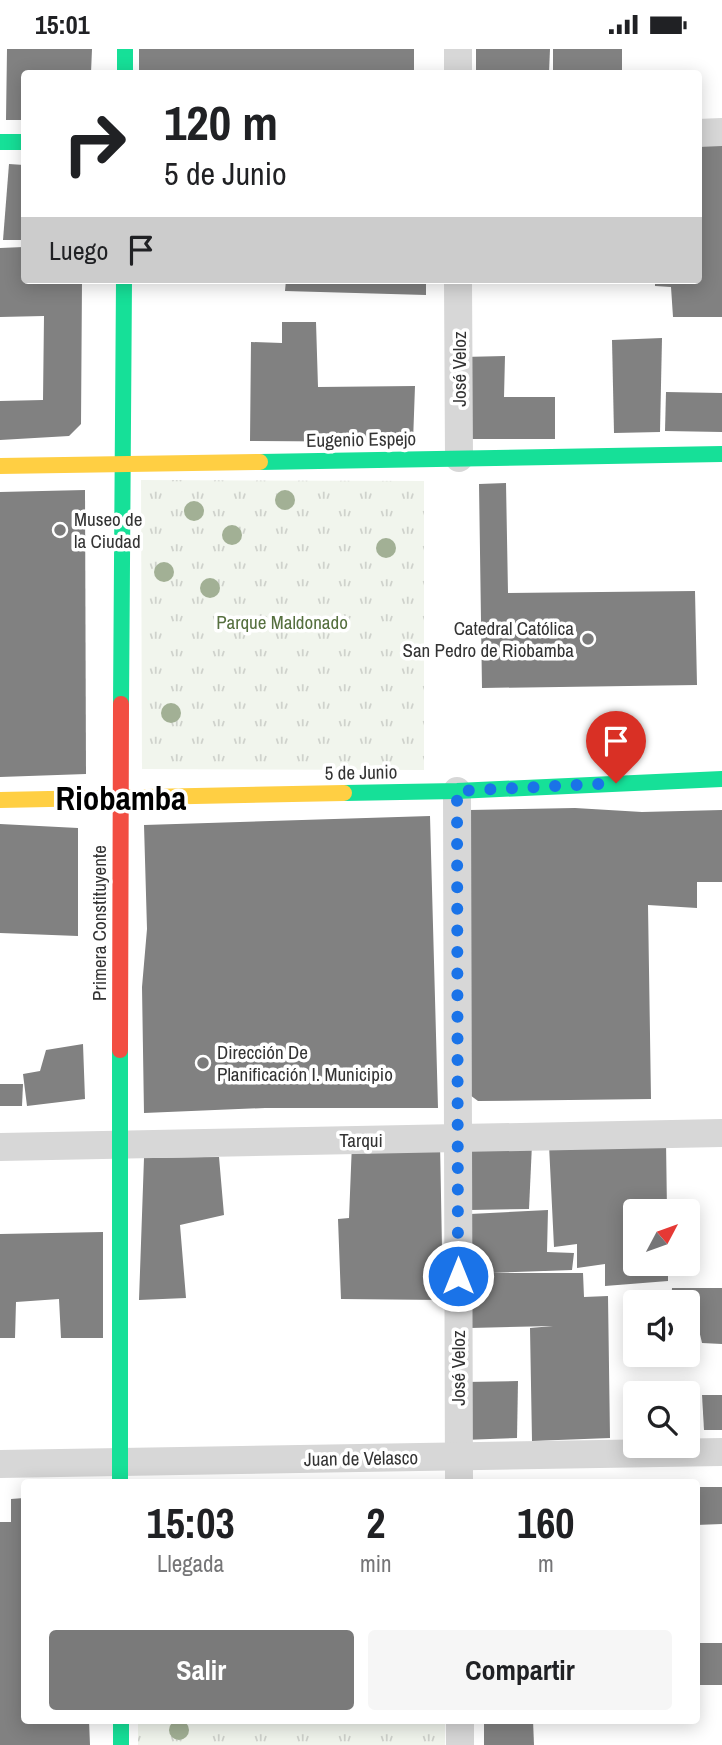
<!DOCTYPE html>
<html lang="es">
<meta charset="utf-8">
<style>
:root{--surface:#fff;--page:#f6f6f6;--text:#202124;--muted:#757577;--accent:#7a7a7a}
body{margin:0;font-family:"Archivo Narrow",sans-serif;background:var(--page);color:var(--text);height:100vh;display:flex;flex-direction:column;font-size:26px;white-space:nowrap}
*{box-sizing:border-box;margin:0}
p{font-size:23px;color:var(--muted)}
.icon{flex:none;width:38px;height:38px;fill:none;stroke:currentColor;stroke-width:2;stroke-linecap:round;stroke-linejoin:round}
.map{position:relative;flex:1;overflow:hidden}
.details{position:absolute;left:21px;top:1430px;width:679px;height:245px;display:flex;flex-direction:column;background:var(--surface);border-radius:7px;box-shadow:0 4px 18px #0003}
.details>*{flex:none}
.hud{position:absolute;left:21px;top:21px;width:681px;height:214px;border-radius:7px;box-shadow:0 4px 18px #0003;background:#fff;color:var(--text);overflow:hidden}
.needle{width:46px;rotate:49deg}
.controls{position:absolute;left:623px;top:1150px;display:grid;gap:14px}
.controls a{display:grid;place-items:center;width:77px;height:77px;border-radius:7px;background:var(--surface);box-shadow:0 4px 18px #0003;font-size:35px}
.pin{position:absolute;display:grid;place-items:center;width:60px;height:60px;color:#fff;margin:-72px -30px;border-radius:50% 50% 50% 0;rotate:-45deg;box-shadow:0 0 7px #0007}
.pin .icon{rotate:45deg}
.me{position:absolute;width:77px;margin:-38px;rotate:0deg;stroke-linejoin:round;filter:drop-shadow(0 0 5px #0008)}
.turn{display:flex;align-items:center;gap:24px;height:147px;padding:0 28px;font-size:32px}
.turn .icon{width:91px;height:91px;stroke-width:2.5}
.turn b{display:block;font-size:49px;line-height:60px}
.then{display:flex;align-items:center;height:66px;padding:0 28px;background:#0003;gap:14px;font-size:26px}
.eta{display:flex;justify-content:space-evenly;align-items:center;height:119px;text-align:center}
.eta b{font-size:42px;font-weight:700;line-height:49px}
.action{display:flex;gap:14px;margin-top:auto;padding:14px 28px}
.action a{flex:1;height:80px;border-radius:7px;background:var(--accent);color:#fff;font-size:28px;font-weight:700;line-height:80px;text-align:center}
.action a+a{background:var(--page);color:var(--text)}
.status{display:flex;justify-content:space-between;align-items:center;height:49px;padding:0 35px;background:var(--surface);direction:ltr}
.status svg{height:19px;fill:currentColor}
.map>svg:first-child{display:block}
</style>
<div class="status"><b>15:01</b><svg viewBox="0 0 49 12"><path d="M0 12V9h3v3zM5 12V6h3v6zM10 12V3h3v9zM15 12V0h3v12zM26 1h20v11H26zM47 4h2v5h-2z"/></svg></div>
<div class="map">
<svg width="722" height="1696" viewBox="0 0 722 1696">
<defs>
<pattern id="park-tufts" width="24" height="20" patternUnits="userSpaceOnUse" patternTransform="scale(1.75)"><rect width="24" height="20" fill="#f1f5ed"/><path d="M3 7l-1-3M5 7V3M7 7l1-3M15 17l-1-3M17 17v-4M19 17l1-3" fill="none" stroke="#cfd2cc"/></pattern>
</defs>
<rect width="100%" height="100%" fill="#fff"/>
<!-- park -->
<g fill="url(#park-tufts)">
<polygon points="141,431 424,432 424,721 142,720"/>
<rect x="138" y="1671" width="307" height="25"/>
</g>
<!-- building -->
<g fill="#818181">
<polygon points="7,0 92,0 91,24 24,24 24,71 6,71"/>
<rect x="139" y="0" width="275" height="24"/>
<polygon points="476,0 550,0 549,24 476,24"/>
<rect x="553" y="0" width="69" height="24"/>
<polygon points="722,92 722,268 673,268 671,238 655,237 655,231 698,231 698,94"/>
<polygon points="9,115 24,116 24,191 3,191"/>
<polygon points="24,198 24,231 82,231 81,375 69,387 0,391 0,352 43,351 44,267 0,268 0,199"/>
<polygon points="286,231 426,231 426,246 285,242"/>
<polygon points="282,273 316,273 318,338 415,337 413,393 250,392 251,293 282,294"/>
<polygon points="662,289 660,383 614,384 612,291"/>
<polygon points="505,307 504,348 555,348 555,390 463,390 463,308"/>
<polygon points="666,343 722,344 722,383 665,382"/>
<polygon points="506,434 508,544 695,542 697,636 482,639 479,435"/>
<polygon points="85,441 86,725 0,728 0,443"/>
<polygon points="575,759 642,763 722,761 722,833 697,833 697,859 648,856 651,1050 478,1052 470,1046 470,761"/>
<polygon points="430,767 438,1059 265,1059 144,1064 142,938 147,880 144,776"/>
<polygon points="0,775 78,779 78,887 0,884"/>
<polygon points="83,995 85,1050 27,1057 23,1025 40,1022 46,1001"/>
<polygon points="0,1035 23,1035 22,1057 0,1057"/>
<polygon points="666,1092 667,1162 635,1162 635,1214 668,1214 668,1232 605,1237 605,1215 577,1219 577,1195 554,1198 549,1096"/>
<polygon points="352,1094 440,1094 443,1251 341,1250 338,1170 349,1169"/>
<polygon points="470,1094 532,1095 529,1160 470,1161"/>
<polygon points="219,1108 224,1166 180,1176 186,1249 139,1251 144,1109"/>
<polygon points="548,1161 547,1203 574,1204 572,1221 491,1224 583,1224 584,1248 608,1247 610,1389 532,1392 530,1279 553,1277 470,1279 470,1165"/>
<polygon points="103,1183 103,1289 61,1289 59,1250 16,1253 15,1289 0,1289 0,1185"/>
<polygon points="672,1239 722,1239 722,1295 702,1294 698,1277 688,1278 688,1253 671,1253"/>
<polygon points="518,1332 517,1389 463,1391 465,1333"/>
<polygon points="702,1346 722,1346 722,1381 704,1381"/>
<polygon points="696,1438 722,1438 722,1475 696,1476"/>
<polygon points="24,1449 24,1671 89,1671 90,1696 0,1696 0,1473 11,1473 11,1450"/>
<rect x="696" y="1594" width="26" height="42"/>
<polygon points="484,1671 533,1671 534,1696 484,1696"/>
</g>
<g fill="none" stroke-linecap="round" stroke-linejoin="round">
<!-- street -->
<g stroke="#d7d7d7" stroke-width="28">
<polyline points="458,24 458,0"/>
<polyline points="698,84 722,83"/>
<polyline points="458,231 459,409"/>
<polyline points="457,742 459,1433"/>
<polyline points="0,1098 722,1084"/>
<polyline points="0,1415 722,1403"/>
<polyline points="460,1671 460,1696"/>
</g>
<!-- fast -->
<g stroke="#16e098" stroke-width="16">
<polyline points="125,0 125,24"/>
<polyline points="0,93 24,93"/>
<polyline points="260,413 722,405"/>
<polyline points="121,655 124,231"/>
<polyline points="344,744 457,742 722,730"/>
<polyline points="120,1433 120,1001"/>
<polyline points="121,1671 121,1696"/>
</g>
<!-- slow -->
<g stroke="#ffcf43" stroke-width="16">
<polyline points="0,417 260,413"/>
<polyline points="0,751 344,744"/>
</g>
<!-- jam -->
<polyline stroke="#f24e42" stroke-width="16" points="120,1001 121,655"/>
</g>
<!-- trees -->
<g fill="#a2b095">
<circle cx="285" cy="451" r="10"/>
<circle cx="194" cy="462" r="10"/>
<circle cx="232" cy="486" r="10"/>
<circle cx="386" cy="499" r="10"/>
<circle cx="164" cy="523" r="10"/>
<circle cx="210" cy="539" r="10"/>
<circle cx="171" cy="664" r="10"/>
<circle cx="179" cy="1681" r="10"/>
</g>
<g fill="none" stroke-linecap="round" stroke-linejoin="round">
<!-- route -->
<polyline stroke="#1a73e8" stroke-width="12" stroke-dasharray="0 21.6" points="458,1227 457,742 616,734"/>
</g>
<!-- markers -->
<g fill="#7a7a7a" stroke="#fff" stroke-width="2.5">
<circle cx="60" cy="481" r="7"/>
<circle cx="588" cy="590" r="7"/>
<circle cx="203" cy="1014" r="7"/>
</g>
<g text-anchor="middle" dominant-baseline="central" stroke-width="7" stroke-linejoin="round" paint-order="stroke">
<!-- street labels -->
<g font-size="19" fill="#333" stroke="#fff">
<text transform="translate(459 320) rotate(-90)">José Veloz</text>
<text transform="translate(361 390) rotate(-1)">Eugenio Espejo</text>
<text transform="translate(361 723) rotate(-1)">5 de Junio</text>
<text transform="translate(99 874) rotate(-90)">Primera Constituyente</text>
<text x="361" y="1091">Tarqui</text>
<text transform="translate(458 1319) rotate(-90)">José Veloz</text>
<text transform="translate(361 1409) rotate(-1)">Juan de Velasco</text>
</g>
<!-- poi labels -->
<g font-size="19" fill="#333" stroke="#fff" text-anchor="start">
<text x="74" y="470">Museo de<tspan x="74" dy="22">la Ciudad</tspan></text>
<text x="574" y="579" text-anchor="end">Catedral Católica<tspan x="574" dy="22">San Pedro de Riobamba</tspan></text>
<text x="217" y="1003">Dirección De<tspan x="217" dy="22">Planificación I. Municipio</tspan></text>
</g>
<!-- park labels -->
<g font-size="19" fill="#56703f" stroke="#fff">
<text x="282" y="573">Parque Maldonado</text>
</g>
<!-- town labels -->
<g font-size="33" font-weight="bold" fill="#000" stroke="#fff">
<text x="121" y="749">Riobamba</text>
</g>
</g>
</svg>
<div class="controls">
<a><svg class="needle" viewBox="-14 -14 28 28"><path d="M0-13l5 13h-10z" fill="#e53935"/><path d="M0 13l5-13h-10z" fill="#757577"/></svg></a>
<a><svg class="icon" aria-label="sound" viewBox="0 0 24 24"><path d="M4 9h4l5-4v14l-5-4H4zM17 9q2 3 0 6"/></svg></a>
<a><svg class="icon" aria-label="search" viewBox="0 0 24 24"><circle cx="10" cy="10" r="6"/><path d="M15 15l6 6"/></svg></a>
</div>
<div class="pin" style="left:616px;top:734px;background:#d93025"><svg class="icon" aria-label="arrive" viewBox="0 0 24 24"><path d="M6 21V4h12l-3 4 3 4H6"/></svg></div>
<svg class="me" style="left:458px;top:1227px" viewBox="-20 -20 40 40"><circle r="17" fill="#1a73e8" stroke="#fff" stroke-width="3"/><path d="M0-11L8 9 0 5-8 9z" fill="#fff"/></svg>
<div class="hud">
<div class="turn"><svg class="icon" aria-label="right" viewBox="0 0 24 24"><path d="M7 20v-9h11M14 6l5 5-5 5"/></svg><div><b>120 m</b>5 de Junio</div></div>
<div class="then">Luego<svg class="icon" aria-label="arrive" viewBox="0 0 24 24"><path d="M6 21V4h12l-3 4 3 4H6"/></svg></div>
</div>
<section class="details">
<div class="eta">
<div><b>15:03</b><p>Llegada</p></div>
<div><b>2</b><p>min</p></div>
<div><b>160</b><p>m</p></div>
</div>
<div class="action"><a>Salir</a><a>Compartir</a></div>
</section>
</div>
